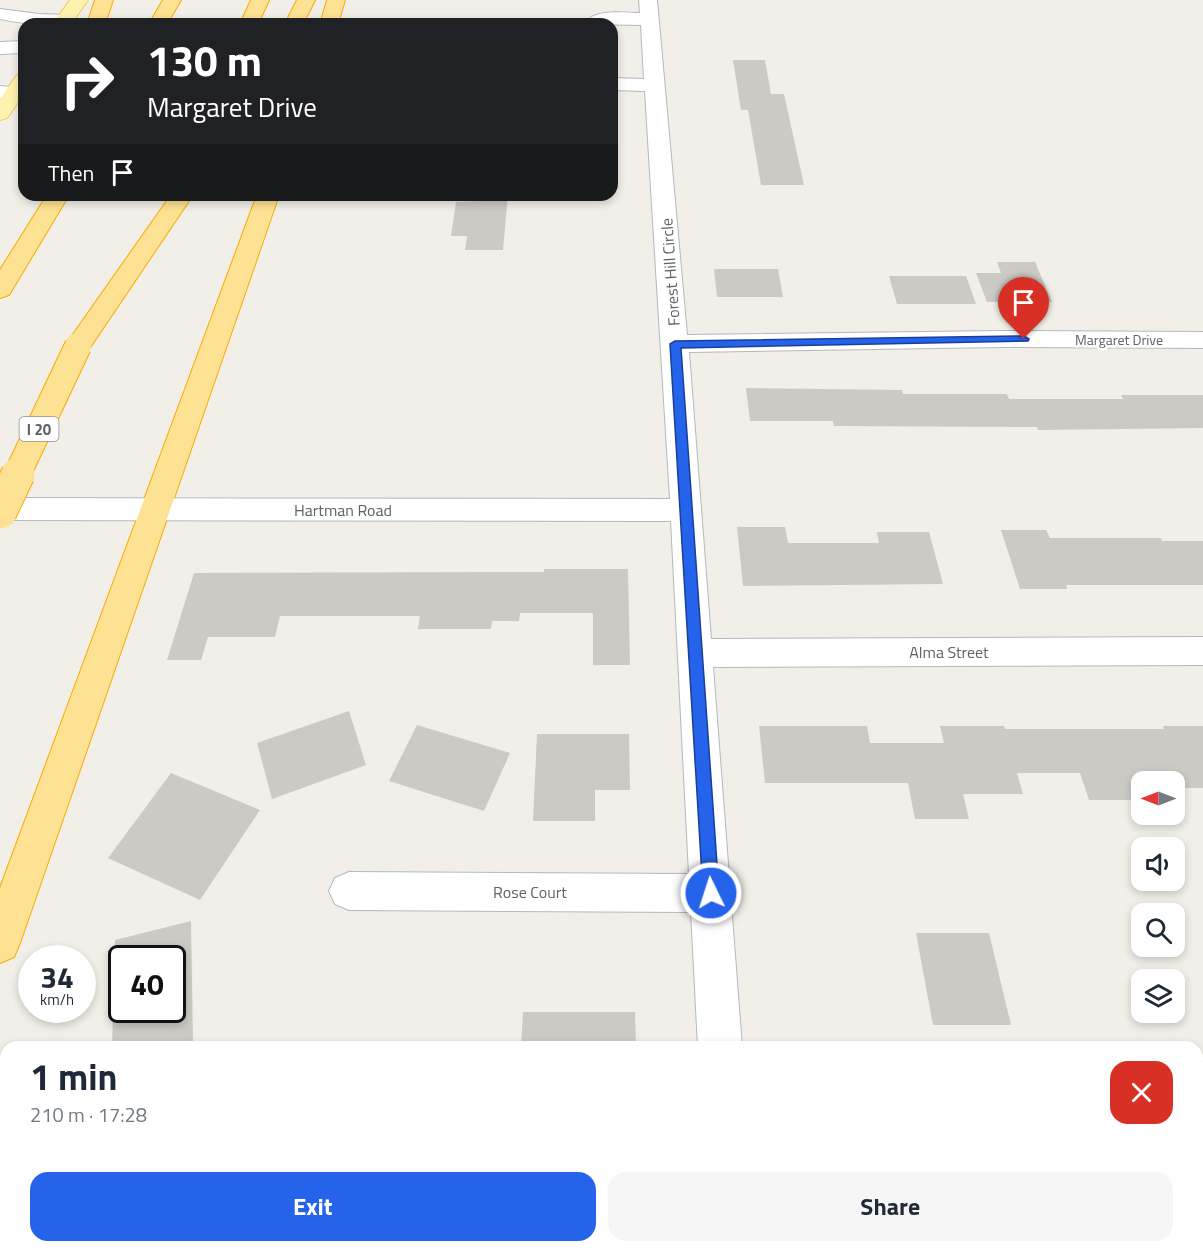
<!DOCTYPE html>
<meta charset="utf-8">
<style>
:root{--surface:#fff;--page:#f6f6f7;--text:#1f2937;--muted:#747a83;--accent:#2563eb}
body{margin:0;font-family:"Titillium Web",sans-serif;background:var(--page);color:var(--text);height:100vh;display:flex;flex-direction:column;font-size:22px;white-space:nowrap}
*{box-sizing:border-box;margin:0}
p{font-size:20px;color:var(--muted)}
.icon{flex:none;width:33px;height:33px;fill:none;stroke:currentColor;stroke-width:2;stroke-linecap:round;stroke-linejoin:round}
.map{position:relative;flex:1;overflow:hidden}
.sheet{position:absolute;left:0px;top:1041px;width:1203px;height:212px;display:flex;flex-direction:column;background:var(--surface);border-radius:18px 18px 0 0;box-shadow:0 3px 9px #0003}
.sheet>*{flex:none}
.hud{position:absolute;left:18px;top:18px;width:600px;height:183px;border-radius:18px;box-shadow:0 3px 9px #0003;background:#202124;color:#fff;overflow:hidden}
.needle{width:39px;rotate:270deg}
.controls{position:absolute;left:1131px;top:771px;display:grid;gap:12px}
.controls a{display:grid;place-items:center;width:54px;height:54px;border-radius:12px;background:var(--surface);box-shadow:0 3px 9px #0003;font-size:30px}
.speed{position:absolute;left:18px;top:945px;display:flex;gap:12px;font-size:30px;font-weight:700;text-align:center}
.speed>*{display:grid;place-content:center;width:78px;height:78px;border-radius:50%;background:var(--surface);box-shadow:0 3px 9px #0003;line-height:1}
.speed small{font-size:15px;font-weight:400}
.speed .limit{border:3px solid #111;border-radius:9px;background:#fff;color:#111}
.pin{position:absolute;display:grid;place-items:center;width:51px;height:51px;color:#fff;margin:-62px -26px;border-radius:50% 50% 50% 0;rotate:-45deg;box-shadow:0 0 6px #0007}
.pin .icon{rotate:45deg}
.me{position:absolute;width:66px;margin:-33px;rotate:356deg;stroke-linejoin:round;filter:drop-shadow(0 0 4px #0008)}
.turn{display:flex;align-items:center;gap:21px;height:126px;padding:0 30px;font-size:27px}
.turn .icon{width:78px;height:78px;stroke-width:2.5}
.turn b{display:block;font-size:42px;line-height:51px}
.then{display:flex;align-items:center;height:57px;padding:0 30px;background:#0003;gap:12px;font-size:22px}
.round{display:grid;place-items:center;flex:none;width:63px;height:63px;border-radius:18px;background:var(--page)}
.summary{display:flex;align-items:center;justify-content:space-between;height:102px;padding:0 30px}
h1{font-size:36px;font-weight:700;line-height:45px}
.action{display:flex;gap:12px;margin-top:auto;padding:12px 30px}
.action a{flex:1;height:69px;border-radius:18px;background:var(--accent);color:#fff;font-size:24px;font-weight:700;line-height:69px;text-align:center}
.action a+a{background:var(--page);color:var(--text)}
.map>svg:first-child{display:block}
</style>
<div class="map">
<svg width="1203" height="1252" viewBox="0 0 1203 1252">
<rect width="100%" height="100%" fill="#f1efe8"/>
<!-- building -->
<g fill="#cccac5" fill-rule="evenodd">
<polygon points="733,60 765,60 771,94 784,94 804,185 761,185 748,110 741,110"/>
<polygon points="478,195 508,195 503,250 465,250 467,236 451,236 456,202 477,201"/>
<polygon points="997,262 1035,262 1052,302 987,302 976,273 1001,273"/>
<polygon points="714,269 778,269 783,297 717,297"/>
<polygon points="889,276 966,276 976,304 897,304"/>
<polygon points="746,388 902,390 903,394 1007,394 1009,399 1123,399 1121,395 1203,395 1203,428 1038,430 1037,427 834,426 833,421 750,421"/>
<polygon points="737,527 785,527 788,543 879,543 877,532 929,532 943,584 743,586"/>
<polygon points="1001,530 1046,530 1050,538 1161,538 1162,541 1203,541 1203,585 1066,585 1067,589 1020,589"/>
<polygon points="544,569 628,569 630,665 593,665 593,613 520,613 519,621 492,621 491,629 418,629 420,616 280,616 275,637 208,637 201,660 167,660 194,573 544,572"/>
<polygon points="349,711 366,765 272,799 257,743"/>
<polygon points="417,725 510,753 484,811 389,781"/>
<polygon points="759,726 867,726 870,743 944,743 940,726 1004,726 1005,729 1164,729 1163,726 1203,726 1203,788 1174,788 1174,782 1142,782 1142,800 1089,800 1080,773 1017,773 1023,794 963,794 969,819 915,819 908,783 765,783"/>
<polygon points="537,734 629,734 630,790 595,790 595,821 533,821"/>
<polygon points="171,773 260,810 200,900 108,858"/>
<path d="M191,921l2,122 -17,4h-64l3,-107zM122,958h50v52h-50z"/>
<polygon points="916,933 989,933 1011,1025 933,1025"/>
<polygon points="523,1012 635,1012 636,1047 521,1047"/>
</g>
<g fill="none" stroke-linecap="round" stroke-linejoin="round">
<defs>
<g id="minor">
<path d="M639,0h18l30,335 315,-4 201,1v16l-201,-1 -313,5 22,287 492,-2v28l-490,2 29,380h-44l-7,-135 -342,-2 -14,-6 -6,-13 6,-13 14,-6 340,2 -18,-353 -671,-1v-22l670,1 -25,-408 -33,-1v-12l32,1 -3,-54 -58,-1c12,-16 39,-11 57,-11z"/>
<path d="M0,9l39,5 33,1 3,4c-8,12 -61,3 -75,0z"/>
<polygon points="24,41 24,53 0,54 0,42"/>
<polygon points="0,86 22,88 24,94 15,98 0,98"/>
<rect x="708" y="1246" width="48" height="6"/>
</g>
<g id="major">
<polygon points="70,0 88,0 71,24 53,24"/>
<polygon points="24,73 24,94 7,118 0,120 0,99 17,75"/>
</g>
<g id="highway">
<polygon points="95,0 113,0 105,24 87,24"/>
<polygon points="163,0 181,0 167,24 149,24"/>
<polygon points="251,0 269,0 258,24 240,24"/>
<polygon points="297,0 315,0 303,24 285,24"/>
<polygon points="327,0 345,0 338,24 320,24"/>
<polygon points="47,195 69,195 9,295 0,298 0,270"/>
<polygon points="171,195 193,195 87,352 78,354 69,352 65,346 69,340"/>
<polygon points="257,195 279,195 20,943 14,957 0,963 0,888"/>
</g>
</defs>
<!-- minor casing -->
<use href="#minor" stroke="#b5b8bc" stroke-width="2"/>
<!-- major casing -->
<use href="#major" stroke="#f2c960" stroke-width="2"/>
<!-- highway casing -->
<use href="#highway" stroke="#f9ab00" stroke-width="2"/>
<!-- minor -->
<use href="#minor" fill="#fff" fill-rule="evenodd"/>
<!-- major -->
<use href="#major" fill="#fff2af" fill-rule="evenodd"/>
<!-- highway -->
<use href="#highway" fill="#fde293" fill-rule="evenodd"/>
<defs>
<polyline id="highway-bridge-far1" points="17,475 78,346"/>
<polyline id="highway-bridge" points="0,512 18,474"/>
</defs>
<!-- highway-bridge-far1 casing -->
<use href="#highway-bridge-far1" stroke="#f9ab00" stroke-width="28" stroke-linecap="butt"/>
<!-- highway-bridge casing -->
<use href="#highway-bridge" stroke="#f9ab00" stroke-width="35" stroke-linecap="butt"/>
<!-- highway-bridge-far1 -->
<use href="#highway-bridge-far1" stroke="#fde293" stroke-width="26"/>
<!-- highway-bridge -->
<use href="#highway-bridge" stroke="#fde293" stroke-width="33"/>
</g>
<!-- route -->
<polygon fill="#2563eb" stroke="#184099" stroke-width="1.5" points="1024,336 1029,339 1028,341 681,348 719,893 717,898 711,901 706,898 703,893 670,344 675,341"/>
<g text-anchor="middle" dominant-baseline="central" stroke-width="5" stroke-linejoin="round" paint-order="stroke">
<!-- far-street labels -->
<g font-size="14" fill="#5f6368" stroke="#fff">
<text x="1119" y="339">Margaret Drive</text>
</g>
<!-- shield labels -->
<rect fill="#fff" stroke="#8f9295" stroke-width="1.5" x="19.5" y="417" width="39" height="24" rx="4.5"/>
<g font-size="15" font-weight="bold" fill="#5f6368">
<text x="39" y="429">I 20</text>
</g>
<!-- street labels -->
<g font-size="16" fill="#5f6368" stroke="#fff">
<text transform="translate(670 272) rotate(-94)">Forest Hill Circle</text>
<text x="343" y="510">Hartman Road</text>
<text x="949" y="652">Alma Street</text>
<text x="530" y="892">Rose Court</text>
</g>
</g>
</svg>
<div class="controls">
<a><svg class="needle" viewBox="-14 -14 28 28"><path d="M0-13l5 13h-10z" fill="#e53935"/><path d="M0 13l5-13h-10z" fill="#747a83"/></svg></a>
<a><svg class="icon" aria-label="sound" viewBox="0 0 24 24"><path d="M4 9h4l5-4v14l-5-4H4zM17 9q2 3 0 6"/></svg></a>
<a><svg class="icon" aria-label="search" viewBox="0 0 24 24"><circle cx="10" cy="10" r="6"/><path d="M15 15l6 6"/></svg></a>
<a><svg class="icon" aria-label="layers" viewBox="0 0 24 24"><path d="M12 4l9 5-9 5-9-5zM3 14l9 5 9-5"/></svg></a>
</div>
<div class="speed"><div>34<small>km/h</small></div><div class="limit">40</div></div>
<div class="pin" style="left:1024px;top:339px;background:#d93025"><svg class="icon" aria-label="arrive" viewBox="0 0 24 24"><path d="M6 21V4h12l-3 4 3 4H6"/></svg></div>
<svg class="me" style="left:711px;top:893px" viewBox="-20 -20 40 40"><circle r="17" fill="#2563eb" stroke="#fff" stroke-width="3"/><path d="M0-11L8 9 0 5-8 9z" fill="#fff"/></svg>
<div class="hud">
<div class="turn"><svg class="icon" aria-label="right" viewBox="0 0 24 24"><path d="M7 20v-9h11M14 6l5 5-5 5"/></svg><div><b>130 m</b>Margaret Drive</div></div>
<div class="then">Then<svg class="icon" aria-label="arrive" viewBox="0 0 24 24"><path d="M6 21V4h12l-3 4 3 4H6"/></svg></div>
</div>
<section class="sheet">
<div class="summary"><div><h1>1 min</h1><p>210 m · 17:28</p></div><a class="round" style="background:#d93025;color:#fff"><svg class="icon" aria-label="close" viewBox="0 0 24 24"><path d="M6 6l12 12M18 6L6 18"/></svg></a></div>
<div class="action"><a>Exit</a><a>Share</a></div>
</section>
</div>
